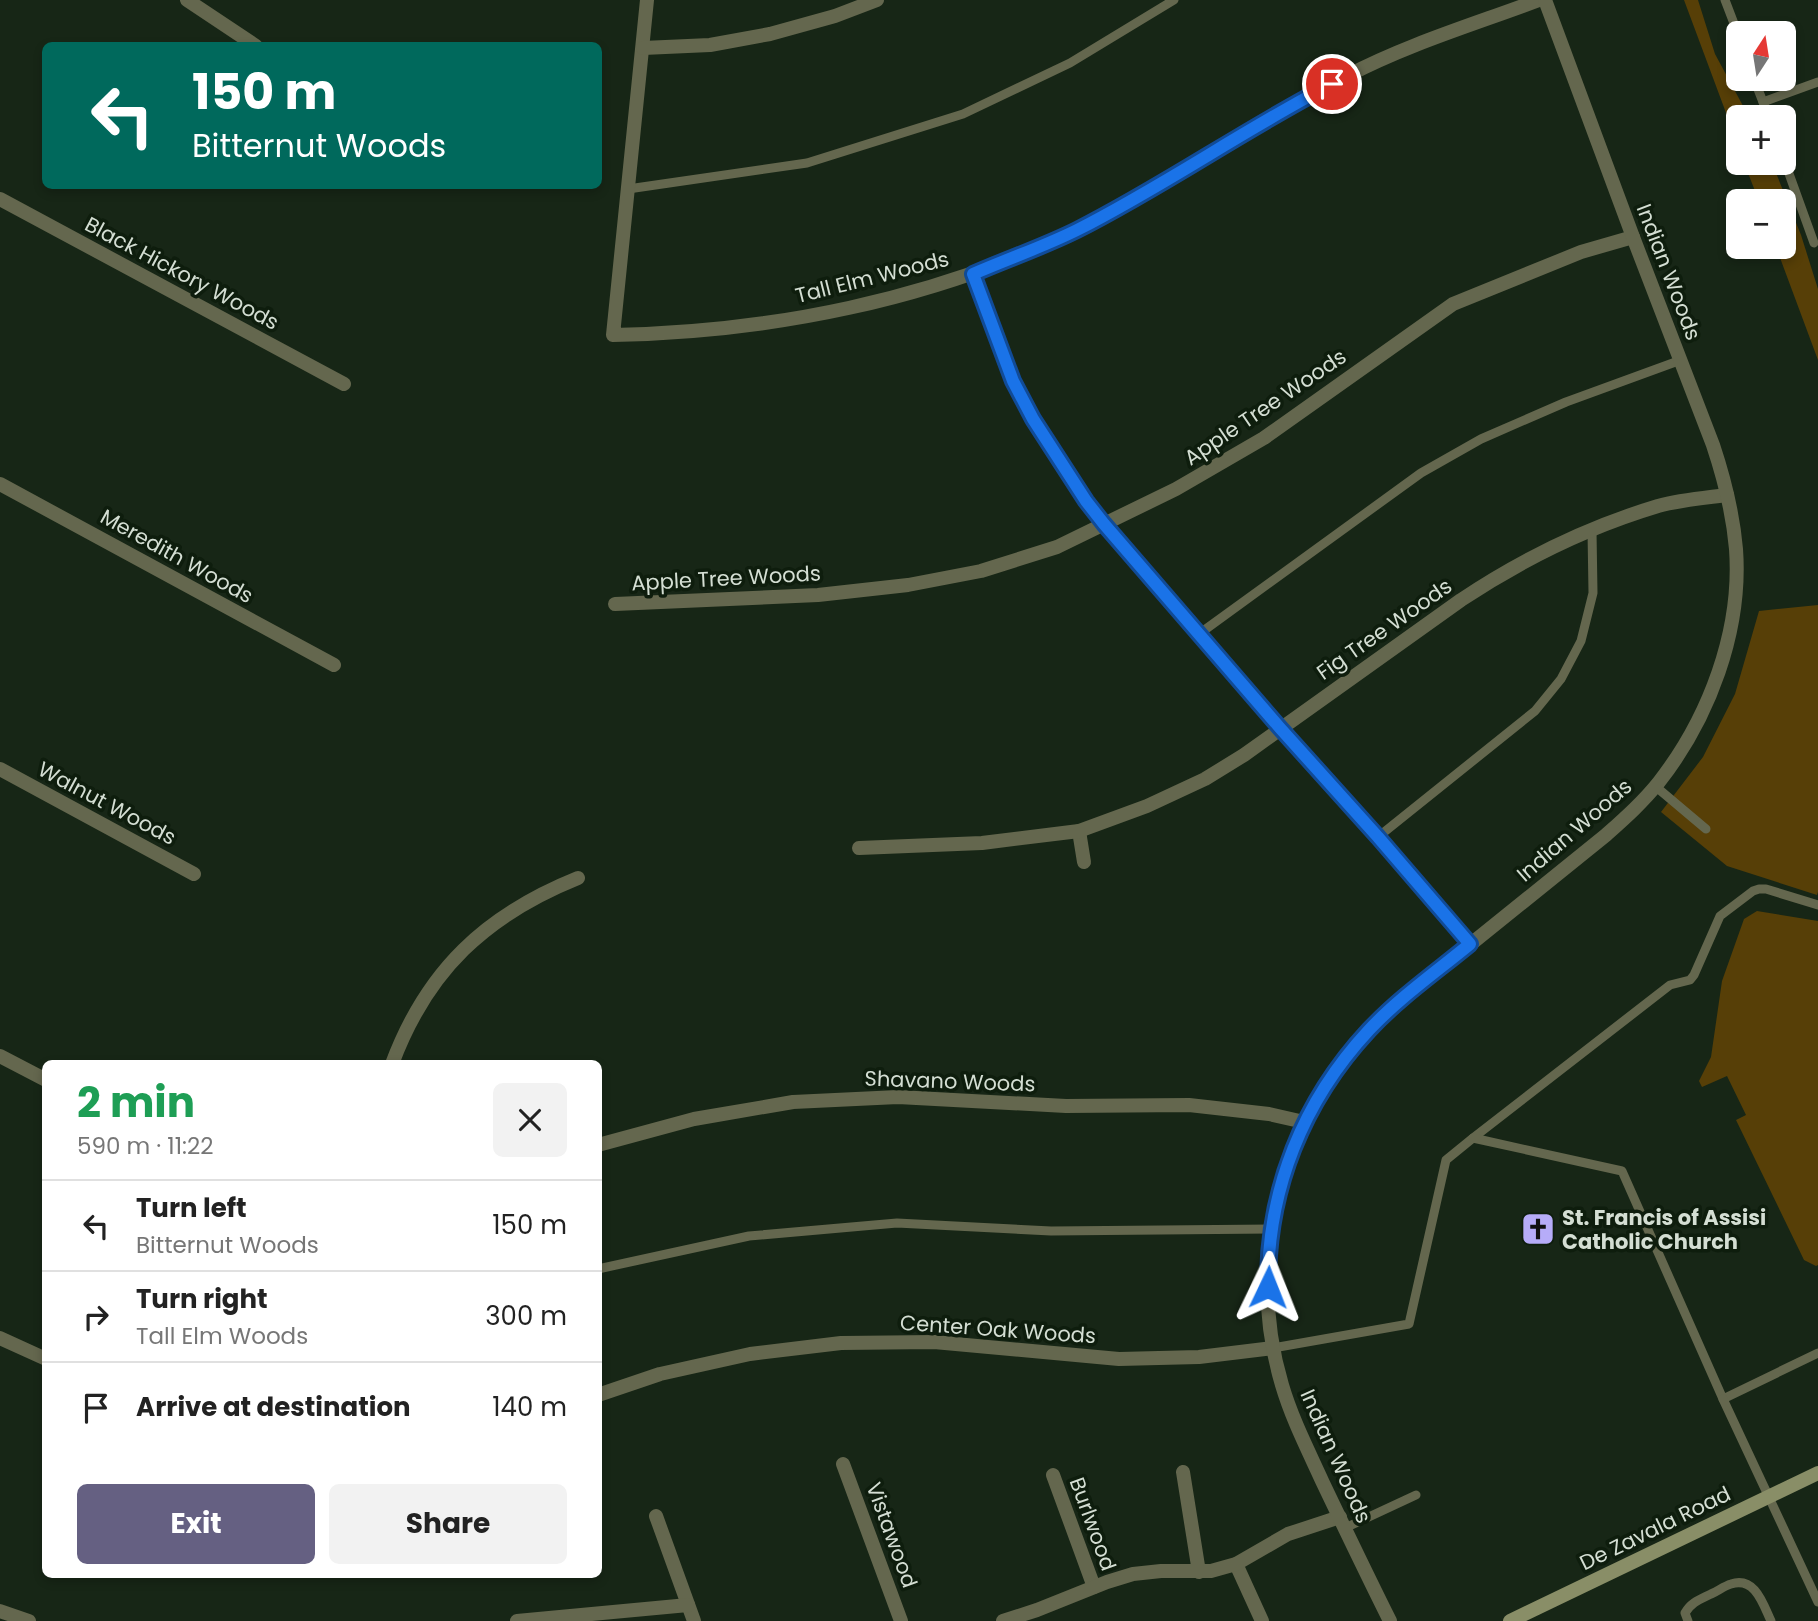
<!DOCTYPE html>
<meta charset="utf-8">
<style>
:root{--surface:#fff;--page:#f2f2f2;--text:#222;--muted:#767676;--line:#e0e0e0;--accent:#656082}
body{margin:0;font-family:Poppins,sans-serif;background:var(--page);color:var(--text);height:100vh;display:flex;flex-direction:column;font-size:26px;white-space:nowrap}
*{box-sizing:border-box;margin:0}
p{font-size:23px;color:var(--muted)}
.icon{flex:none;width:38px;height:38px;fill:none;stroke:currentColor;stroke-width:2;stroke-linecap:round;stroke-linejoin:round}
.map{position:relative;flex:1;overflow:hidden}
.sheet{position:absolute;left:42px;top:1060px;width:560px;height:518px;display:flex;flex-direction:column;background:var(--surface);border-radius:10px;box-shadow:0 4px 10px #0003}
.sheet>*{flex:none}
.top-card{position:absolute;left:42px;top:42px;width:560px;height:147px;border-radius:10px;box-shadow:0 4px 10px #0003;background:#00695c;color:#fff;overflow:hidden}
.needle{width:46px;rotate:12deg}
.buttons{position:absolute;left:1726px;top:21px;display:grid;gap:14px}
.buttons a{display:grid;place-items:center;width:70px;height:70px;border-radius:10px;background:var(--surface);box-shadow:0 4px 10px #0003;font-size:35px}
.pin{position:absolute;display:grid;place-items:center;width:60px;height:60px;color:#fff;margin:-30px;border:4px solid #fff;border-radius:50%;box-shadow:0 2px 7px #0007}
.me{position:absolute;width:77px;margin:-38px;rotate:2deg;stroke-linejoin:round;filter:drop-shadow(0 0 5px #0008)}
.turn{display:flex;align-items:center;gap:24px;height:147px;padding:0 35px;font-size:32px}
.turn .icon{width:91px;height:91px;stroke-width:2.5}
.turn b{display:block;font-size:49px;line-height:60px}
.round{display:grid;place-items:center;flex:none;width:74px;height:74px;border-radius:10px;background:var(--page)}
.head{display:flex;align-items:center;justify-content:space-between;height:119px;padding:0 35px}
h1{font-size:42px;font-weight:700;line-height:52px;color:#1e9e55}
.button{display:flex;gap:14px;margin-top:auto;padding:14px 35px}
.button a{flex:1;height:80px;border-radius:10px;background:var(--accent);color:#fff;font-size:28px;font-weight:700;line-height:80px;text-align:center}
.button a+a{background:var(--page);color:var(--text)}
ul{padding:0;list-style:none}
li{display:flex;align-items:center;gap:21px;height:91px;padding:0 35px;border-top:2px solid var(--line)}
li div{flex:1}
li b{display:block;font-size:26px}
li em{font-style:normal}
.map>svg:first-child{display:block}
</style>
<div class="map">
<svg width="1818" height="1621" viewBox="0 0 1818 1621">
<rect width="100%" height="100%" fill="#172616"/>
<!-- green -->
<g fill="#573f07">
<polygon points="1684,0 1698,0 1715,54 1749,117 1738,117 1738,145"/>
<polygon points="1744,163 1772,163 1801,235 1818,289 1818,360 1776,247 1783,247 1783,201 1759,201"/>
<polygon points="1818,605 1818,892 1817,895 1727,866 1661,812 1703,757 1735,694 1759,611"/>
<polygon points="1757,911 1818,921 1818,1265 1816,1266 1804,1260 1736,1120 1746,1115 1727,1076 1702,1087 1699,1081 1711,1057 1722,981 1744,919"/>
</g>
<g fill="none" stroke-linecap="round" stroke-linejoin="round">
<!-- lane -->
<g stroke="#64674e" stroke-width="9">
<polyline points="1725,0 1738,34"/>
<polyline points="1754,79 1763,102 1818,82"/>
<polyline points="1763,102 1769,117"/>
<polyline points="1783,157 1814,243"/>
<polyline points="628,189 807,163 963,114 1070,63 1174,0"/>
<polyline points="1199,634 1421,473 1481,439 1566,402 1681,360"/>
<polyline points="1655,786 1706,829"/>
<polyline points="1378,837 1535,711 1561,679 1581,641 1593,593 1592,531"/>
<polyline points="1473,1138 1670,985 1690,980 1694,975 1720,916 1753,891 1759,889 1766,889 1818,905"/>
<polyline points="598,1269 749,1236 897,1223 1051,1231 1271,1229"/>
<polyline points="1273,1348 1409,1324 1446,1160 1473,1138 1622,1171 1723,1399 1818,1353"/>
<polyline points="1723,1399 1818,1602"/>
<polyline points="1345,1528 1416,1495"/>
<path d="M1688,1621l-3,-8c6,-11 16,-14 26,-19 7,-3 13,-8 20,-10 24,-8 32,20 40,37"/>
</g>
<!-- street -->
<g stroke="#64674e" stroke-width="14">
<polyline points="187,0 256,46"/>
<path d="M647,0l-34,335c159,-3 318,-35 462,-104 16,-8 31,-17 47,-26 75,-41 148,-90 225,-129 61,-32 128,-52 192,-76"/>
<polyline points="643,48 710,45 770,34 835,16 877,0"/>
<polyline points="0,199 344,384"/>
<polyline points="973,274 1013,381 1033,419 1086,501 1104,524 1280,728 1378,837 1470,944"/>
<polyline points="0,484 334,665"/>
<polyline points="615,604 818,595 908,585 981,571 1057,547 1176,489 1264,438 1453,304 1581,252 1633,237"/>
<polyline points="0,769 194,874"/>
<polyline points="1079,831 1084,862"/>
<path d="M859,848l123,-5 97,-12 68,-25 58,-27 39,-24 217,-155c60,-40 127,-73 197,-94 22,-6 46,-8 69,-11"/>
<polyline points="0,1056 46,1080"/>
<path d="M392,1064c35,-94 94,-149 186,-186"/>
<polyline points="598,1145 694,1119 793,1102 898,1097 1066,1106 1189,1105 1269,1114 1304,1122"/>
<polyline points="0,1338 46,1359"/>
<polyline points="598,1395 660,1374 750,1354 841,1343 934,1342 1119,1359 1199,1357 1273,1348"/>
<polyline points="843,1464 901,1621"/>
<polyline points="1183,1472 1199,1572"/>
<polyline points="1053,1475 1094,1587"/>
<polyline points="656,1516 694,1621"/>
<polyline points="1236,1564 1262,1621"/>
<polyline points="0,1611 29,1621"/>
<polyline points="517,1621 688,1605"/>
<polyline points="1003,1621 1037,1610 1107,1582 1133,1574 1161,1571 1211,1571 1236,1564 1288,1534 1340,1517"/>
<path d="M1390,1621c-23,-46 -45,-92 -67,-138 -15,-33 -31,-64 -41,-98 -33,-111 -9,-234 62,-326 16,-21 36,-39 55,-57l207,-167c19,-17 37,-33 53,-53 50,-64 83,-151 77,-233 -3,-35 -12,-71 -23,-104l-80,-208 -88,-237"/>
</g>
<!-- secondary -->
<polyline stroke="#898e67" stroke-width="14" points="1510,1621 1818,1473"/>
</g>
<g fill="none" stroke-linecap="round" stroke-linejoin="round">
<defs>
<path id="route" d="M1268,1287c-1,-97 35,-186 101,-257 30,-32 67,-58 101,-86l-92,-107 -98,-109 -176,-204 -18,-23 -53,-82 -20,-38 -40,-107c34,-15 70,-27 104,-44 87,-44 168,-101 255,-146"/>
</defs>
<!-- route casing -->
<use href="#route" stroke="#114b97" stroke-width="18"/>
<!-- route -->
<use href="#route" stroke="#1a73e8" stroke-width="12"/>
</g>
<!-- icons -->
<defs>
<symbol id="church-square" viewBox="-11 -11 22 22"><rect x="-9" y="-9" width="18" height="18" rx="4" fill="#b6acf8" stroke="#0e1d0d"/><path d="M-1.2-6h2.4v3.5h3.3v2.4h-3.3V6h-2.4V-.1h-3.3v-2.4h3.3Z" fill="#111"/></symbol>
</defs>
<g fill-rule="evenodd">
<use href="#church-square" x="1519" y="1210" width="38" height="38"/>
</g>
<g text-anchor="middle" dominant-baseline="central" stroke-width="7" stroke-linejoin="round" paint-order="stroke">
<!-- street labels -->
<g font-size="21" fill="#d4ded3" stroke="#0e1d0d">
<text transform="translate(1669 272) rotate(69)">Indian Woods</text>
<text transform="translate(182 273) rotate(28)">Black Hickory Woods</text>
<text transform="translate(872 277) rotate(-14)">Tall Elm Woods</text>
<text transform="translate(1265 407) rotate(-34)">Apple Tree Woods</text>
<text transform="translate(177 556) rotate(29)">Meredith Woods</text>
<text transform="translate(726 578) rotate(-3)">Apple Tree Woods</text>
<text transform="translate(1384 629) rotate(-35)">Fig Tree Woods</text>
<text transform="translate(107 803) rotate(28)">Walnut Woods</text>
<text transform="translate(1574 830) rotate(-41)">Indian Woods</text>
<text transform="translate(950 1081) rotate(2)">Shavano Woods</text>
<text transform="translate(998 1329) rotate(4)">Center Oak Woods</text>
<text transform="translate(1336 1456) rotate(66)">Indian Woods</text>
<text transform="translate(1093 1524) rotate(70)">Burlwood</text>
<text transform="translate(1655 1528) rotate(-26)">De Zavala Road</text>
<text transform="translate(892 1535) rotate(70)">Vistawood</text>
</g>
<!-- poi labels -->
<g font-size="21" font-weight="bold" fill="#d4ded3" stroke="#0e1d0d" text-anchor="start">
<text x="1562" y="1217">St. Francis of Assisi<tspan x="1562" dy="24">Catholic Church</tspan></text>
</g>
</g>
</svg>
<div class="buttons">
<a><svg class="needle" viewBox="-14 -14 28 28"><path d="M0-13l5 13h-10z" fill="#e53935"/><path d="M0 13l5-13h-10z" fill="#767676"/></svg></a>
<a>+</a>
<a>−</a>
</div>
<div class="pin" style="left:1332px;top:84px;background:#d93025"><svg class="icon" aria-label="arrive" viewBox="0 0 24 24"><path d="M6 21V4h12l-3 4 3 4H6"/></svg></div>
<svg class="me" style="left:1268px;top:1287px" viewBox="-20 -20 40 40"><path d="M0-17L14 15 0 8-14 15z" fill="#1a73e8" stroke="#fff" stroke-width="4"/></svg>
<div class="top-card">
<div class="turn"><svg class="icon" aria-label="left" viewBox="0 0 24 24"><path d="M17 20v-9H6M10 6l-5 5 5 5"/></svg><div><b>150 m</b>Bitternut Woods</div></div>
</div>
<section class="sheet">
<div class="head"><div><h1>2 min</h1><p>590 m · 11:22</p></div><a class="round"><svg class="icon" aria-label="close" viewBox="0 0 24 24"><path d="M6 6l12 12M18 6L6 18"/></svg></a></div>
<ul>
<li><svg class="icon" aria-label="left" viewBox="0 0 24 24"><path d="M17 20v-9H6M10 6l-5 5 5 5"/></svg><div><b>Turn left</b><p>Bitternut Woods</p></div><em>150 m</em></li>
<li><svg class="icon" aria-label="right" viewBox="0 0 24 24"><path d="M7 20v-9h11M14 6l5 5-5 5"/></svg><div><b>Turn right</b><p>Tall Elm Woods</p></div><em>300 m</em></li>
<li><svg class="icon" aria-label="arrive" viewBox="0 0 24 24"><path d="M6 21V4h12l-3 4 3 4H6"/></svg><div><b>Arrive at destination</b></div><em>140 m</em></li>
</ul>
<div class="button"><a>Exit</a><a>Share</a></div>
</section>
</div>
